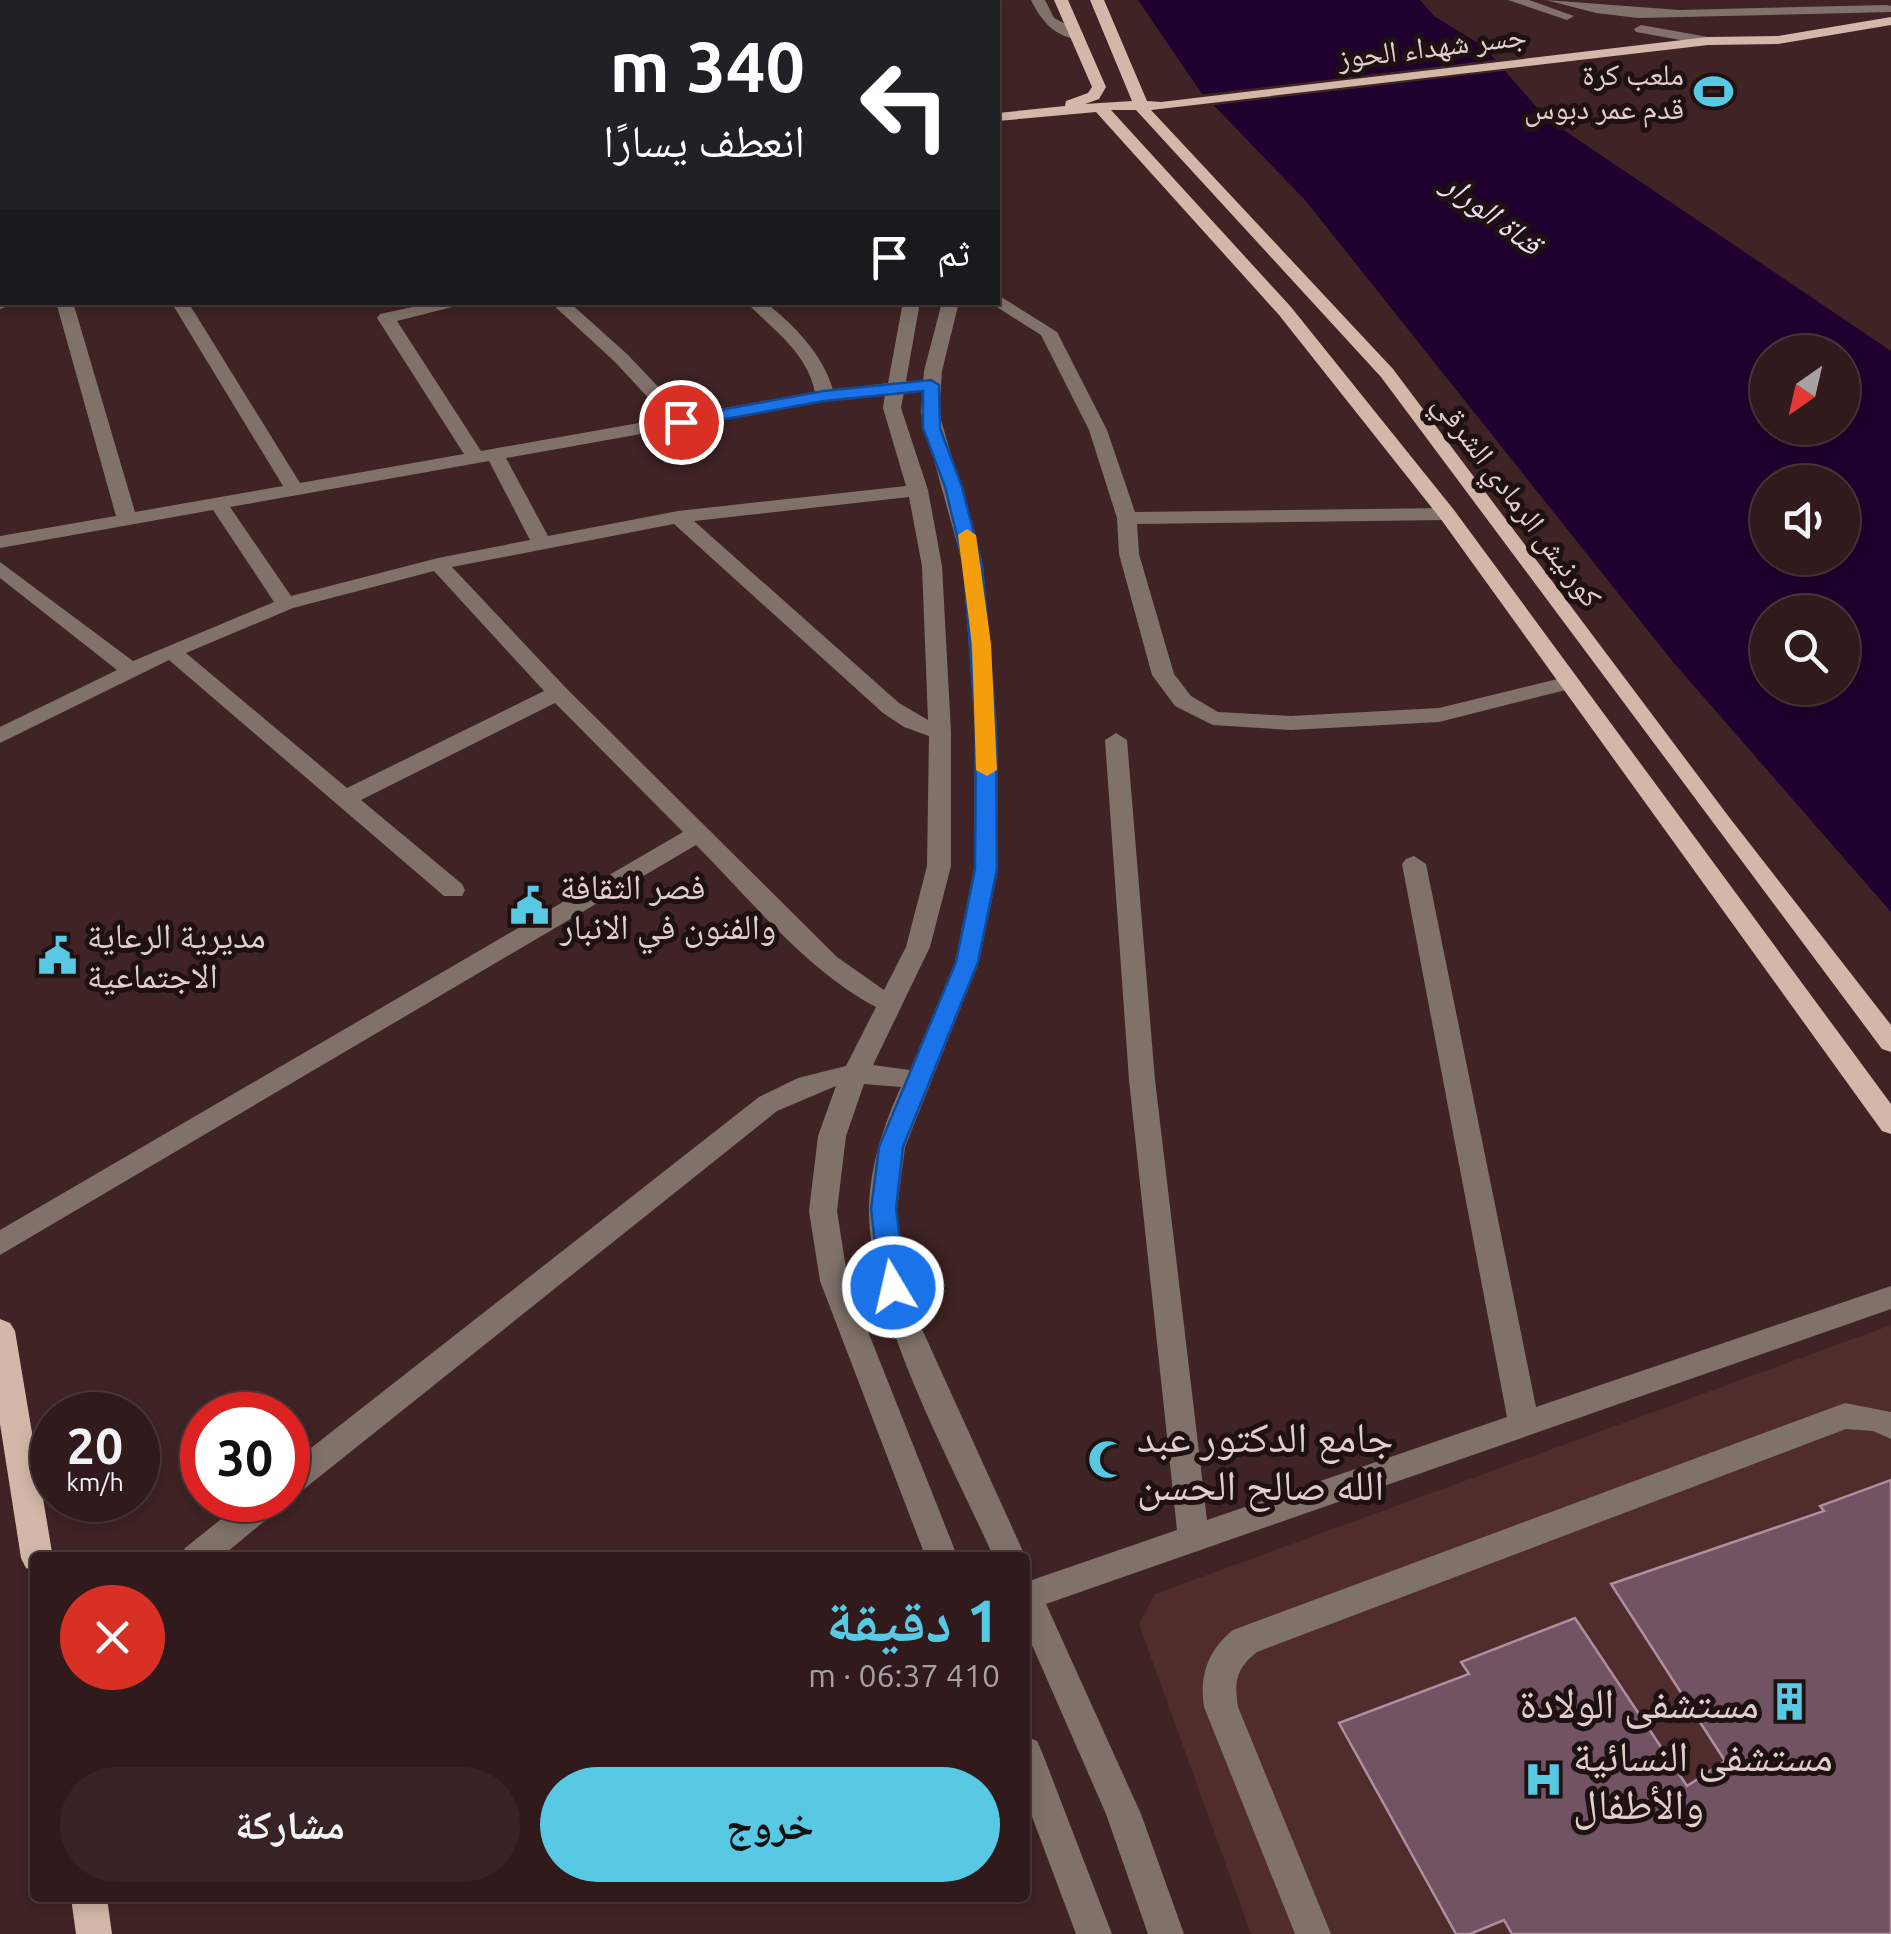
<!DOCTYPE html>
<html lang="ar">
<meta charset="utf-8">
<style>
:root{--surface:#301a1b;--page:#382324;--text:#f1f3f6;--muted:#a8a1a3;--line:#4b383a;--accent:#58c9e3}
body{margin:0;font-family:Ubuntu,"Noto Naskh Arabic",sans-serif;background:var(--page);color:var(--text);direction:rtl;height:100vh;display:flex;flex-direction:column;font-size:38px;white-space:nowrap}
*{box-sizing:border-box;margin:0}
p{font-size:32px;color:var(--muted)}
.icon{flex:none;width:55px;height:55px;fill:none;stroke:currentColor;stroke-width:2;stroke-linecap:round;stroke-linejoin:round}
.map{position:relative;flex:1;overflow:hidden;direction:ltr}
.details{position:absolute;left:30px;top:1552px;width:1000px;height:350px;display:flex;flex-direction:column;background:var(--surface);border-radius:10px;box-shadow:0 5px 15px #0003,0 0 0 2px var(--line);direction:rtl}
.details>*{flex:none}
.top-card{position:absolute;left:0px;top:0px;width:1000px;height:305px;box-shadow:0 5px 15px #0003,0 0 0 2px var(--line);direction:rtl;background:#202124;color:#fff;overflow:hidden}
.needle{width:65px;rotate:214deg}
.controls{position:absolute;left:1750px;top:335px;display:grid;gap:20px}
.controls a{display:grid;place-items:center;width:110px;height:110px;border-radius:50%;background:var(--surface);box-shadow:0 5px 15px #0003,0 0 0 2px var(--line);font-size:50px}
.speed{position:absolute;left:30px;top:1392px;display:flex;gap:20px;font-size:50px;font-weight:700;text-align:center}
.speed>*{display:grid;place-content:center;width:130px;height:130px;border-radius:50%;background:var(--surface);box-shadow:0 5px 15px #0003,0 0 0 2px var(--line);line-height:1}
.speed small{font-size:25px;font-weight:400}
.speed .limit{border:15px solid #d22;background:#fff;color:#111}
.pin{position:absolute;display:grid;place-items:center;width:85px;height:85px;color:#fff;margin:-42px;border:5px solid #fff;border-radius:50%;box-shadow:0 2px 10px #0007}
.me{position:absolute;width:110px;margin:-55px;rotate:351deg;stroke-linejoin:round;filter:drop-shadow(0 0 8px #0008)}
.turn{display:flex;align-items:center;gap:35px;height:210px;padding:0 30px;font-size:45px}
.turn .icon{width:130px;height:130px;stroke-width:2.5}
.turn b{display:block;font-size:70px;line-height:85px}
.then{display:flex;align-items:center;height:95px;padding:0 30px;background:#0003;gap:20px;font-size:38px}
.round{display:grid;place-items:center;flex:none;width:105px;height:105px;border-radius:52px;background:var(--page)}
.headline{display:flex;align-items:center;justify-content:space-between;height:170px;padding:0 30px}
h1{font-size:60px;font-weight:700;line-height:75px;color:var(--accent)}
.primary-button{display:flex;gap:20px;margin-top:auto;padding:20px 30px}
.primary-button a{flex:1;height:115px;border-radius:60px;background:var(--accent);color:#111;font-size:40px;font-weight:700;line-height:115px;text-align:center}
.primary-button a+a{background:var(--page);color:var(--text)}
.map>svg:first-child{display:block}
</style>
<div class="map">
<svg width="1891" height="1934" viewBox="0 0 1891 1934">
<rect width="100%" height="100%" fill="#402324"/>
<!-- built -->
<polygon fill="#502c2d" points="1891,1325 1891,1934 1251,1934 1139,1624 1155,1594"/>
<!-- water -->
<path fill="#20002e" fill-rule="evenodd" d="M1138,0h282l14,16 50,31 62,71 345,233v561l-218,-250 -368,-462 -105,-109zM1768,352h74v76h-74zM1768,482h74v76h-74zM1768,612h74v76h-74z"/>
<!-- pier -->
<polygon fill="#402324" points="1502,59 1512,70 1207,106 1197,95"/>
<!-- building -->
<polygon fill="#715363" stroke="#ae8e9f" stroke-width="2.5" points="1891,1480 1891,1934 1512,1934 1504,1920 1470,1934 1456,1934 1339,1723 1469,1674 1461,1662 1575,1618 1687,1786 1725,1761 1611,1584 1824,1511 1820,1506"/>
<g fill="none" stroke-linecap="round" stroke-linejoin="round">
<!-- minor -->
<g fill="#80726b" fill-rule="evenodd">
<polygon points="199,0 221,0 223,2 201,2"/>
<polygon points="558,0 576,0 578,2 560,2"/>
<polygon points="921,0 935,0 935,2 922,2"/>
<path d="M1031,0h14l9,18 29,15v6c-26,1 -42,-18 -52,-39z"/>
<polygon points="1508,0 1529,0 1574,16 1567,20"/>
<polygon points="1546,0 1679,10 1887,5 1891,6 1891,12 1638,18 1596,13"/>
<rect x="0" y="24" width="2" height="9"/>
<polygon points="1641,25 1708,37 1715,41 1708,45 1636,32 1634,29"/>
<rect x="0" y="96" width="2" height="8"/>
<polygon points="0,123 2,124 2,132 0,133"/>
<rect x="0" y="158" width="2" height="10"/>
<polygon points="998,295 1057,332 1107,430 1135,512 1447,508 1457,514 1447,520 1137,524 1139,554 1174,674 1191,696 1218,712 1291,716 1439,708 1570,676 1581,682 1578,687 1439,722 1291,730 1213,725 1175,706 1152,675 1119,554 1117,518 1089,430 1041,335 992,304 998,302"/>
<polygon points="2,298 2,302 20,302 0,309"/>
<path d="M56,302h17l62,210 148,-26 -112,-184h17l112,181 164,-29 -87,-136 3,-4 56,-12h36l-75,19 84,130 186,-33 -52,-56 -65,-60h19l58,52 58,61 130,-23c-9,-41 -42,-62 -69,-90h19c29,23 58,52 68,88l55,-7 15,-81h17l-14,79 14,5 -16,6 -3,16 27,82 14,76 9,166v134l-21,81 -57,118 37,5 45,-108 19,-93 1,-140 -12,-164 -42,-152 3,-42 18,-69h17l-17,69 -3,42 44,152 14,164 1,140 -19,93 -74,185 -8,62 3,39 21,79 105,231 -1,2 -31,-2c-44,-99 -123,-238 -125,-345 0,-44 14,-87 32,-126l-37,-3 -18,52 -9,75 11,70 110,277h-32l-106,-277 -11,-70 9,-75 18,-50 -59,25 -478,382 -11,4v-31l471,-369 39,-19 48,-12 30,-59c-71,-38 -124,-106 -180,-162l-696,410v-25l683,-398 -128,-129 -194,97 101,84 3,6 -3,6h-18l-275,-236 -169,83v-16l117,-57 -117,-92v-16l133,99 141,-59 -61,-92 -213,38v-12l116,-20zM885,394l-2,14 23,78 -228,25 -130,25 -42,-78 319,-57zM489,461l41,79 -92,18 -147,38 -61,-89zM909,497l13,69 6,154 -29,-17 -205,-182zM674,524l209,189 21,14 25,9 -2,130 -21,81 -22,43 -47,-33 -271,-269 -114,-121zM434,571l110,120 -197,97 -161,-135 107,-45z"/>
<polygon points="1116,733 1127,740 1155,1080 1207,1520 1507,1417 1402,864 1406,859 1414,856 1426,864 1536,1407 1891,1286 1891,1309 1046,1604 1141,1814 1184,1934 1148,1934 1106,1814 1025,1629 1025,1578 1032,1580 1177,1530 1129,1080 1105,740"/>
<path d="M1845,1403l46,9v27l-18,-8 -27,-2 -589,223c-21,16 -23,30 -19,55l93,227h-36l-91,-227c-5,-31 4,-57 29,-77z"/>
<polygon points="245,1500 284,1500 279,1509 220,1558 180,1558 185,1548"/>
<polygon points="1025,1736 1037,1741 1042,1752 1112,1934 1076,1934 1025,1798"/>
</g>
<!-- major -->
<g fill="#d3b8a9" fill-rule="evenodd">
<polygon points="1054,0 1068,0 1106,87 1099,99 1085,104 1132,101 1090,0 1104,0 1147,101 1161,102 1708,37 1778,36 1891,17 1891,25 1778,44 1708,45 1151,110 1393,369 1729,817 1891,1025 1891,1052 1882,1049 1381,377 1136,110 1111,110 1291,307 1454,510 1891,1104 1891,1134 1882,1131 1440,518 1279,315 1096,112 998,121 998,113 1065,106 1066,101 1088,93 1092,87"/>
<rect x="0" y="235" width="2" height="10"/>
<polygon points="0,1319 10,1323 15,1331 53,1558 35,1558 35,1571 26,1568 21,1558 0,1424"/>
<polygon points="71,1898 107,1898 112,1934 76,1934"/>
</g>
</g>
<!-- route -->
<polygon fill="#1a73e8" stroke="#114b97" stroke-width="2.5" points="931,380 939,385 940,428 962,487 982,565 996,729 997,869 978,962 903,1147 896,1209 906,1287 903,1295 893,1298 884,1295 880,1287 871,1209 879,1147 956,962 975,869 976,729 964,565 945,487 923,428 923,391 824,401 681,427 673,422 681,417 824,391"/>
<!-- slow -->
<polygon fill="#f59e0b" points="967,529 976,535 991,644 997,770 987,776 976,770 972,644 958,535"/>
<!-- icons -->
<defs>
<symbol id="stadium-bare" viewBox="-9 -9 18 18"><path d="M0-5a6.5 5 0 1 0 0 10a6.5 5 0 1 0 0-10ZM-3.5-1.8h7v3.6h-7Z" fill="#58c9e3" stroke="#1e1111" stroke-width="2.5" paint-order="stroke"/></symbol>
<symbol id="civic-bare" viewBox="-9 -9 18 18"><path d="M-.6-6.5H3V-4.5H.6V-3L4-1V1h2V6H-6V1h2V-1L-.6-3ZM-1.2 2.5V6h2.4V2.5Z" fill="#58c9e3" stroke="#1e1111" stroke-width="2.5" paint-order="stroke"/></symbol>
<symbol id="mosque-bare" viewBox="-9 -9 18 18"><path d="M3.5-4.9A6 6 0 1 0 3.5 4.9A5 5 0 1 1 3.5-4.9Z" fill="#58c9e3" stroke="#1e1111" stroke-width="2.5" paint-order="stroke"/></symbol>
<symbol id="building-bare" viewBox="-9 -9 18 18"><path d="M-4-6H4V6H1V3H-1V6H-4ZM-2.5-4.3h1.7v1.8h-1.7ZM.8-4.3h1.7v1.8H.8ZM-2.5-1h1.7V.8h-1.7ZM.8-1h1.7V.8H.8Z" fill="#58c9e3" stroke="#1e1111" stroke-width="2.5" paint-order="stroke"/></symbol>
<symbol id="hospital-bare" viewBox="-9 -9 18 18"><path d="M-5-5h3v3.5h4V-5h3V5h-3V1.5h-4V5h-3Z" fill="#58c9e3" stroke="#1e1111" stroke-width="2.5" paint-order="stroke"/></symbol>
</defs>
<g fill-rule="evenodd">
<use href="#stadium-bare" x="1686" y="64" width="55" height="55"/>
<use href="#civic-bare" x="502" y="878" width="55" height="55"/>
<use href="#civic-bare" x="30" y="928" width="55" height="55"/>
<use href="#mosque-bare" x="1080" y="1432" width="55" height="55"/>
<use href="#building-bare" x="1762" y="1674" width="55" height="55"/>
<use href="#hospital-bare" x="1516" y="1752" width="55" height="55"/>
</g>
<g text-anchor="middle" dominant-baseline="central" stroke-width="10" stroke-linejoin="round" paint-order="stroke">
<!-- far-street labels -->
<g font-size="30" fill="#e2cecd" stroke="#1e1111">
<text transform="translate(1432 46) rotate(-7)">جسر شهداء الحوز</text>
<text transform="translate(1518 500) rotate(53)">كورنيش الرمادي الشرقي</text>
</g>
<!-- far-poi labels -->
<g font-size="30" fill="#e2cecd" stroke="#1e1111" text-anchor="end">
<text x="1684" y="74">ملعب كرة<tspan x="1684" dy="34">قدم عمر دبوس</tspan></text>
</g>
<!-- far-water labels -->
<g font-size="32" font-style="italic" fill="#eadef2" stroke="#1e1111">
<text transform="translate(1493 213) rotate(37)">قناة الورار</text>
</g>
<!-- poi labels -->
<g font-size="35" fill="#e2cecd" stroke="#1e1111" text-anchor="start">
<text x="560" y="886">فصر الثقافة<tspan x="560" dy="40">والفنون في الانبار</tspan></text>
<text x="87" y="935">مديرية الرعاية<tspan x="87" dy="40">الاجتماعية</tspan></text>
</g>
<!-- near-poi labels -->
<g font-size="42" fill="#e2cecd" stroke="#1e1111" text-anchor="start">
<text x="1137" y="1436">جامع الدكتور عبد<tspan x="1137" dy="48">الله صالح الحسن</tspan></text>
<text x="1759" y="1702" text-anchor="end">مستشفى الولادة</text>
<text x="1573" y="1755">مستشفى النسائية<tspan x="1573" dy="48">والأطفال</tspan></text>
</g>
</g>
</svg>
<div class="controls">
<a><svg class="needle" viewBox="-14 -14 28 28"><path d="M0-13l5 13h-10z" fill="#e53935"/><path d="M0 13l5-13h-10z" fill="#a8a1a3"/></svg></a>
<a><svg class="icon" aria-label="sound" viewBox="0 0 24 24"><path d="M4 9h4l5-4v14l-5-4H4zM17 9q2 3 0 6"/></svg></a>
<a><svg class="icon" aria-label="search" viewBox="0 0 24 24"><circle cx="10" cy="10" r="6"/><path d="M15 15l6 6"/></svg></a>
</div>
<div class="speed"><div>20<small>km/h</small></div><div class="limit">30</div></div>
<div class="pin" style="left:681px;top:422px;background:#d93025"><svg class="icon" aria-label="arrive" viewBox="0 0 24 24"><path d="M6 21V4h12l-3 4 3 4H6"/></svg></div>
<svg class="me" style="left:893px;top:1287px" viewBox="-20 -20 40 40"><circle r="17" fill="#1a73e8" stroke="#fff" stroke-width="3"/><path d="M0-11L8 9 0 5-8 9z" fill="#fff"/></svg>
<div class="top-card">
<div class="turn"><svg class="icon" aria-label="left" viewBox="0 0 24 24"><path d="M17 20v-9H6M10 6l-5 5 5 5"/></svg><div><b>340 m</b>انعطف يسارًا</div></div>
<div class="then">ثم<svg class="icon" aria-label="arrive" viewBox="0 0 24 24"><path d="M6 21V4h12l-3 4 3 4H6"/></svg></div>
</div>
<section class="details">
<div class="headline"><div><h1>1 دقيقة</h1><p>410 m · 06:37</p></div><a class="round" style="background:#d93025;color:#fff"><svg class="icon" aria-label="close" viewBox="0 0 24 24"><path d="M6 6l12 12M18 6L6 18"/></svg></a></div>
<div class="primary-button"><a>خروج</a><a>مشاركة</a></div>
</section>
</div>
